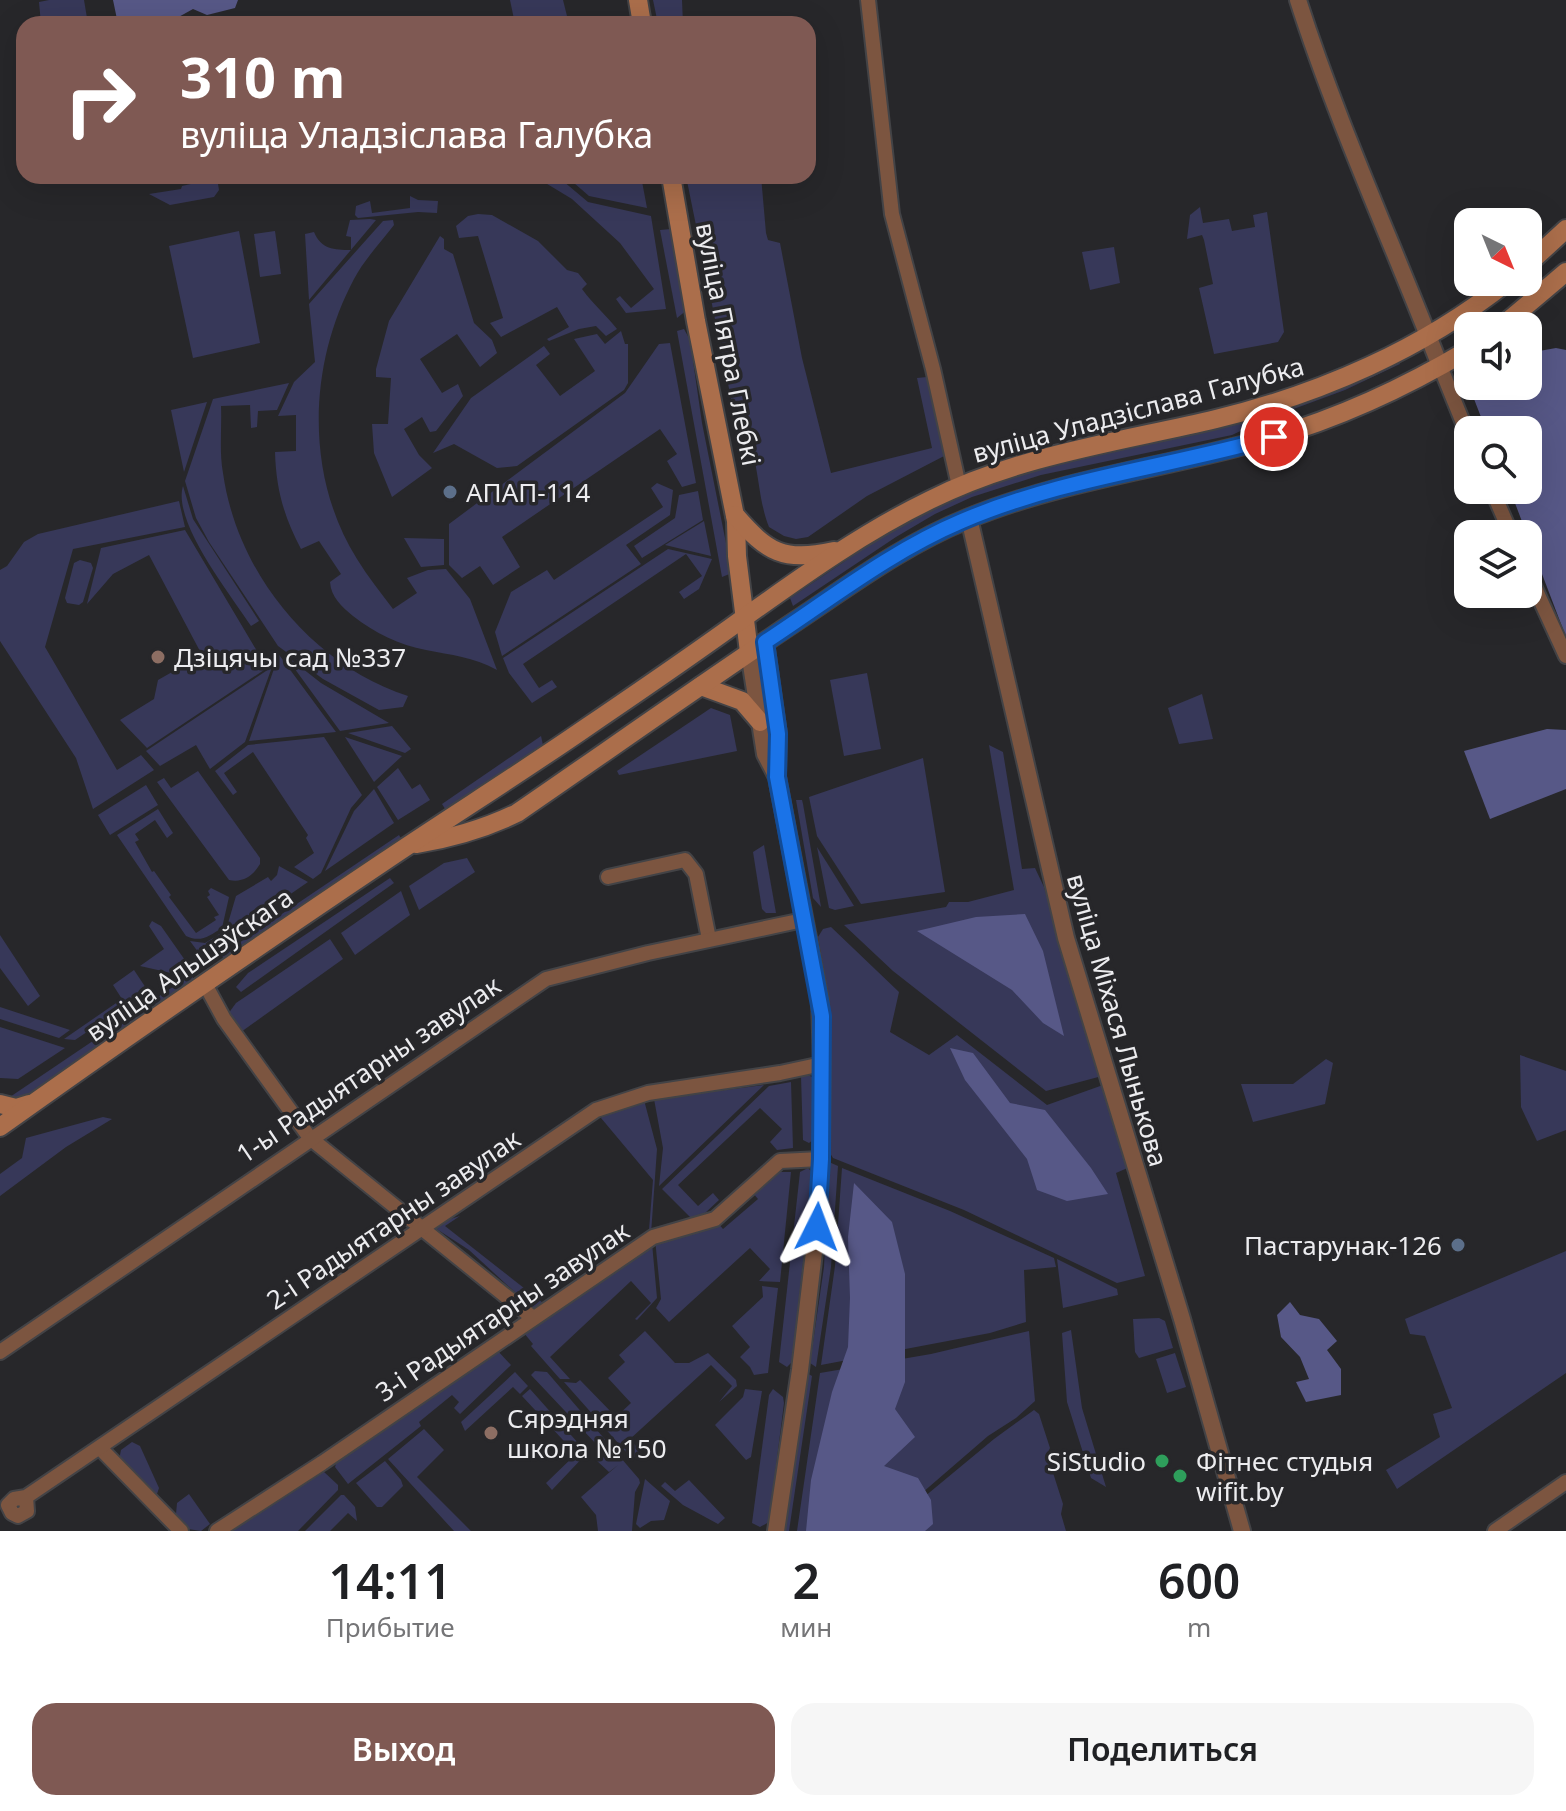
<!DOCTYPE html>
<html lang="ru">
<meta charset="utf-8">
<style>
:root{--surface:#fff;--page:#f6f6f6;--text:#202124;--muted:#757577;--accent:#7f5953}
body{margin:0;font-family:"Noto Sans",sans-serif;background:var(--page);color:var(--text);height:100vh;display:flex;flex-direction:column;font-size:30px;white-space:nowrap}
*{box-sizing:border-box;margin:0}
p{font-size:26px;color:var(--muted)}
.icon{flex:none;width:44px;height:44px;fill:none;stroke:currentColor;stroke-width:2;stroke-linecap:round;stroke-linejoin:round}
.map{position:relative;height:1531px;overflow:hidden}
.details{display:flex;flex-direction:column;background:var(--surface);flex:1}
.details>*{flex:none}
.banner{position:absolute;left:16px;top:16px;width:800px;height:168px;border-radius:24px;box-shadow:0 8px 32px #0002;background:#7f5953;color:#fff;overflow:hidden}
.needle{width:52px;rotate:137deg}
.tools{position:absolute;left:1454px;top:208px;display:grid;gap:16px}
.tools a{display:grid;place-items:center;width:88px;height:88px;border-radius:16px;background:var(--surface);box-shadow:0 8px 32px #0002;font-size:40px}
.pin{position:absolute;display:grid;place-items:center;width:68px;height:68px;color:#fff;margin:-34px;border:4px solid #fff;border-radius:50%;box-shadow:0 2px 8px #0007}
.me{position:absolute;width:88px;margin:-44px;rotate:3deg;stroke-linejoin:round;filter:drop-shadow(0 0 6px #0008)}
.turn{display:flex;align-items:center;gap:28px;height:168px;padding:0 32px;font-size:36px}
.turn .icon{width:104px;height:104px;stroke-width:2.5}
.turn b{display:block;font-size:56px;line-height:68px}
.eta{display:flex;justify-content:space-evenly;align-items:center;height:136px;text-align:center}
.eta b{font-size:48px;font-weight:600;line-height:56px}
.cta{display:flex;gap:16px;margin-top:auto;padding:16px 32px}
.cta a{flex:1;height:92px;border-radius:24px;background:var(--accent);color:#fff;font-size:32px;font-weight:600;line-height:92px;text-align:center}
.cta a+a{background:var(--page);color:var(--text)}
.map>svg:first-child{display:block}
</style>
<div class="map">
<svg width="1566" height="1531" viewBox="0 0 1566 1531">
<rect width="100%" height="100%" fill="#27272a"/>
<!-- green -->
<g fill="#373859">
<polygon points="49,0 84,0 88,24 41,24 39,2"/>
<polygon points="510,0 563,0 568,20 551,24 515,24"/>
<polygon points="653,0 682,0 683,24 658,24"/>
<polygon points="534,176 557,176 588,202 651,216 666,309 626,313 616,299 620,296 631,308 654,289 620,243 572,199"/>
<polygon points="566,176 641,176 647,208 589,196"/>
<path d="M686,176h75l5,57 2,7 12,3 22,115 29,115 101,-25 -15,-70 10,-1 19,78 -79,41 -59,41 -12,2 -12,-3 -15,-9c-14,-34 -8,-82 -34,-109z"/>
<polygon points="217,178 219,190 214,197 170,205 149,194 181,189 182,186"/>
<polygon points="410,196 418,200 438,201 437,213 418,212 358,218 355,215 356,206 370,201 372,213 410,208"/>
<polygon points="1200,207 1203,223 1229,219 1232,231 1255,227 1253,215 1267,212 1284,332 1278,342 1214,354 1199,288 1213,284 1204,240 1202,235 1187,239 1190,215"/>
<path d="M478,214l14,1 46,26 29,29 11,3 9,11 -5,5c11,15 23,25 35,40l-11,7 -10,-10 -17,3 -30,12 -2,-2 22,-12 -12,-20 -56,30 -11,-14 13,-5 -25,-82 -19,2 -3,-12 12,-10z"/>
<path d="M370,219l6,1 -67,80 -4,-66 9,-2c7,17 20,18 37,18v-13l-5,-1 4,-16z"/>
<path d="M393,220l1,5c-13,17 -30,35 -40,54 -46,86 -49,197 3,280 11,18 24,34 36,50l24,-16 -10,-15 21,-8 18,-1 24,30 27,71c-24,-13 -46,-15 -71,-20 -27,-5 -51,-17 -73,-34 -11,-9 -22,-19 -23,-34l11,-8 -22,-33 -18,8c-17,-32 -25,-60 -26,-97l21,-1v-36l-18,1 16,-34 21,-20 -6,-58 74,-83z"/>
<polygon points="671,229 687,310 677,318 660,230"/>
<polygon points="239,231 260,343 193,358 169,246"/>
<polygon points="275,231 281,274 260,277 254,234"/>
<polygon points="440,236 444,239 444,249 453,254 474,323 492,340 497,353 480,367 457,334 420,359 442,393 458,384 463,396 436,431 430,432 422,417 404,429 419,455 432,468 392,497 374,453 372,424 388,424 391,378 376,377 376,369 389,321"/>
<polygon points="1114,247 1120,283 1090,290 1082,252"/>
<polygon points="684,329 690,340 702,423 732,573 722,577 677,331"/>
<polygon points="621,331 625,344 628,344 628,383 624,390 517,466 497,468 454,444 433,453 471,398 544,346 550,354 536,365 560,396 595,371 574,339 597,334 605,344"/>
<polygon points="670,343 696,483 682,487 667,461 677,454 660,429 502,537 520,567 493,585 480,566 462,578 449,565 449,524 625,393 659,344"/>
<polygon points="1398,360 1400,364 1345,390 1264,420 1232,435 1041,475 972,497 935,514 896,537 793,606 790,598 900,524 985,482 1101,453 1246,421 1318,398"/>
<path d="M289,383l-12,27 -19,1 -1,16 -6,1 -1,-23 -29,1c1,21 -2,45 2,67 14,100 89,192 185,223l-5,11 -24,3 -56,-31 -45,-33 -69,-104 -13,-24 -11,-37 28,-82z"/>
<polygon points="207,402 184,472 171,410"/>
<polygon points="657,483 673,490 670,515 626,545 641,564 502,656 495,632 511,592 547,570 554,580 663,507 651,488"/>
<path d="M183,486l10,33 66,102 -8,5c-20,-31 -79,-104 -68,-140z"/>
<polygon points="698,491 703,520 642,558 634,546 675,518 679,495"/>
<polygon points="179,501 185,527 73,549 45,647 117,770 141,755 154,770 93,809 76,758 0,641 0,570 7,566 24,542 38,534"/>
<polygon points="704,521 711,556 665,545"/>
<polygon points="185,530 267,668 147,748 120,720 154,699 158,680 202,655 149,555 113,574 87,604 101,548"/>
<polygon points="404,538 444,539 444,565 421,567"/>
<polygon points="668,549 712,559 699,589 684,599 679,592 702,576 686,554 523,664 539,688 552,680 557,687 532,703 509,673 503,658"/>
<polygon points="80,560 91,563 93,568 83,602 79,605 67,603 65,598 74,563"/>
<polygon points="277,652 336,732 249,741 276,663"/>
<polygon points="284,654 321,683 389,723 340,731"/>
<polygon points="272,667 245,742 210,769 196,745 160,766 146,751"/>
<polygon points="867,673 881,749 844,756 830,680"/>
<polygon points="1202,694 1213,739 1179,744 1168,708"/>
<polygon points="711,708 730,715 737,751 619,775 617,771"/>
<polygon points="392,726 411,749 405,753 348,733"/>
<polygon points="541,736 543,745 447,812 442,804"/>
<polygon points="324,737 362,795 351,808 321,873 313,879 294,867 314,853 306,838 308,835 253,752 224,773 237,792 233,795 215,771 248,745"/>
<polygon points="345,737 402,756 374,782"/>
<polygon points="989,745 1003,752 1022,869 1035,868 1044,887 1102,1076 1046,1091 893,971 844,925 946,907 949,902 968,902 1014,890"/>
<polygon points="923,758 945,892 861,904 817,836 809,797"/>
<polygon points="398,768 412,789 420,784 430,800 398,820 377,787"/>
<path d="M198,771l62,87v6c-7,12 -17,19 -31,16l-72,-98 7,-4 7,10z"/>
<polygon points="146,785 158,805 110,835 98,815"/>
<polygon points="374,789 394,823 325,871 354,811"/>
<polygon points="796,800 802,800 803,804 821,907 813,898"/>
<path d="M158,809l15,24 -6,5 -12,-18 -20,14 4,6 -4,2 17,30 2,-1 17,24 -2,2 27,36 20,-13 -2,-3 5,-2 -12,-18 3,-2 -2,-4 3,-3 18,9 -7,31c-13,8 -21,15 -36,8l-69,-101z"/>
<polygon points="399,835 404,844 226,962 221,955"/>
<polygon points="764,845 776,913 766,913 762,909 753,852"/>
<polygon points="817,847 854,906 835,910 829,908"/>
<polygon points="467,858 475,872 419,910 409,886 444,863"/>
<polygon points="279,866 308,882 201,956 190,941 205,943 226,930 236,896 268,877 271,881 277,875"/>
<polygon points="390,878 394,883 241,992 236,987 248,973"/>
<polygon points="401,891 410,915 355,955 341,933"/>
<polygon points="152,921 161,926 187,963 171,973 140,966 164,949 149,926"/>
<polygon points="831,927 899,992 890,1032 929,1055 957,1035 1047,1105 1103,1085 1132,1166 1116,1173 1145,1276 1117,1283 964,1210 833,1158 830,1153 830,1005 818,937 823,929"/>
<polygon points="0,935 40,996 28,1006 0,968"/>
<polygon points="330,939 343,959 241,1032 228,1014 236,1003"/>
<polygon points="134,970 148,991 75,1040 64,1039 122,999 113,985"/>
<polygon points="192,974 194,982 18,1104 4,1101"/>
<polygon points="0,1007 70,1030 59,1038 0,1019"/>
<polygon points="0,1027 65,1048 18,1079 0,1078"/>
<polygon points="1520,1055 1566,1071 1566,1130 1537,1141 1521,1107"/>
<polygon points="1326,1059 1333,1063 1325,1104 1253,1122 1241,1084 1293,1084"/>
<polygon points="806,1074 812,1077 814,1139 809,1143 803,1140 801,1077"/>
<polygon points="791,1082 793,1148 777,1150 770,1142 782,1129 760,1108 678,1185 698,1206 713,1193 719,1200 704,1214 691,1218 662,1189 769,1086"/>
<polygon points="764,1085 659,1186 663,1148 654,1099"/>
<polygon points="644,1100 657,1149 651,1234 541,1309 531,1307 469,1250 435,1228 437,1223 460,1216 445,1226 543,1303 649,1230 653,1180 601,1118 607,1111"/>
<polygon points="103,1117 112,1119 66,1147 0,1196 0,1174 22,1158 26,1138"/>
<polygon points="829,1162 838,1166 831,1267 816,1367 810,1363 824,1267"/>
<polygon points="808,1168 813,1173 792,1362 787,1367 779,1362 800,1172"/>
<polygon points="842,1168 950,1211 1054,1258 1056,1267 1024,1270 1026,1322 990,1333 821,1365 835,1266"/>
<polygon points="780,1172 791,1172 780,1282 759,1281 770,1269 750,1248 669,1322 656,1308 661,1299 655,1239 717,1222 723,1229 758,1199 752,1192"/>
<polygon points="652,1243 657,1298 637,1320 635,1319 651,1303 631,1281 550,1357 570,1379 560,1379 531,1346 533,1344 524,1333"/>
<polygon points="1566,1251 1566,1373 1397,1489 1386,1470 1440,1437 1433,1414 1452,1408 1425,1336 1410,1334 1405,1319"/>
<polygon points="1057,1259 1117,1289 1118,1295 1063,1308"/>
<polygon points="762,1286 778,1288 768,1373 754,1375 750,1367 740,1357 750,1347 732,1326 763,1297"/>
<polygon points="1159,1318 1165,1321 1173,1348 1139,1358 1135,1352 1133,1319"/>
<polygon points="1071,1330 1082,1408 1106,1487 1091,1478 1067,1402 1062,1333"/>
<polygon points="645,1331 675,1363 689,1363 708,1353 736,1380 737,1386 719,1402 732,1386 711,1365 630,1439 646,1458 632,1457 626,1452 564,1382 576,1383 580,1380 616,1417 631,1403 608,1378 625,1362 619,1355"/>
<polygon points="1029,1331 1035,1401 1016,1418 988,1436 878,1531 797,1531 820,1373 931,1354"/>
<polygon points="496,1349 511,1365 460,1414 454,1408 459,1402 452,1395 419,1422 421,1426 348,1484 335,1467 337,1461"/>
<polygon points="1175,1353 1186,1387 1167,1393 1156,1359"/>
<polygon points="535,1371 547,1372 639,1479 640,1483 635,1492 632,1531 598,1531 596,1515 581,1497 618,1465 609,1472 596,1460 598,1446 531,1375"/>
<polygon points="515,1372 528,1386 520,1394 513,1387 465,1431 461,1422"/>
<polygon points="805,1372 812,1376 789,1531 782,1531"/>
<polygon points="530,1389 587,1453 552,1490 546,1483 576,1454 522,1396"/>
<polygon points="745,1389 762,1391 751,1457 746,1460 715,1425 743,1397"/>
<polygon points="773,1389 783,1397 784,1403 769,1522 760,1527 752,1523 769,1395"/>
<polygon points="1034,1410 1039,1414 1050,1448 1047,1454 1063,1504 1061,1514 1066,1531 883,1531 994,1439"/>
<polygon points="424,1429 444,1450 417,1477 471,1531 454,1531 388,1459"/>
<polygon points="132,1442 140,1446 159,1488 157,1494 155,1494 119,1460 121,1450"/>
<polygon points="385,1461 401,1480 403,1486 382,1507 377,1507 356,1483"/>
<polygon points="323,1471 338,1485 338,1490 298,1531 230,1531"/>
<polygon points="645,1479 670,1501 664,1520 651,1521 640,1528 636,1524"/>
<polygon points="689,1480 725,1518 718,1524 683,1505 661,1486 665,1482 675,1491"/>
<polygon points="189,1494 210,1524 201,1531 188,1529 176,1514 177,1503"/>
<polygon points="341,1495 344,1495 355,1507 357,1521 348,1513 330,1531 305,1531"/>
</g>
<!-- forest -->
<g fill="#575887">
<polygon points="113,0 238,0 235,8 207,15 193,9 166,24 118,24"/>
<polygon points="1556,348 1566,350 1566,637 1510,490 1528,490 1528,430 1486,430 1469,386 1528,386 1528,353"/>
<polygon points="1547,729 1566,730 1566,789 1490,819 1464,751"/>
<polygon points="1025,914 1043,951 1064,1036 1043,1023 1012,990 917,931 976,917"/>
<polygon points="950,1048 973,1053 1010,1103 1045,1110 1091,1168 1108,1194 1067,1201 1037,1190 1027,1159 965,1080"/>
<polygon points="854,1183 892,1222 905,1274 905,1382 895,1409 915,1437 884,1466 918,1478 931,1500 933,1524 925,1531 806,1531 811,1480 832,1392 848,1347 850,1298 848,1237"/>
<polygon points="1290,1302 1300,1315 1319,1319 1337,1341 1327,1350 1341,1369 1341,1395 1306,1402 1296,1382 1309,1379 1300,1357 1281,1337 1277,1315"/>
</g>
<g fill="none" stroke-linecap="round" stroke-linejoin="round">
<defs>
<g id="minor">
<polyline points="868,0 892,214 933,369 959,486"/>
<polyline points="1440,366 1468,435"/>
<polyline points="1492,490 1511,534"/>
<polyline points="1528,573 1566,656"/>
<polyline points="608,877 685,860 696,874 709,939"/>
<polyline points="205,984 224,1019 310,1138 533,1318"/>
<polyline points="0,1352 546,979 648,953 803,920"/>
<polyline points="101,1449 181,1531"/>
<polyline points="26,1497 27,1511 18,1516 12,1513 8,1505 14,1499 26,1497 596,1110 648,1093 780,1073 822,1064"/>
<polyline points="217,1531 322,1463 653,1237 715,1219 780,1161 821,1159"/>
<polyline points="1495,1531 1566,1482"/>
</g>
<g id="tertiary">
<path d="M1298,0c40,125 95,244 142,366"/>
<polyline points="969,518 1066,938 1182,1319 1242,1531"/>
<polyline points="765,642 778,734 777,775"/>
<polyline points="749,652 765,754 777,777 820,1000 822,1064 821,1159 817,1227 800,1370 776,1531"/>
</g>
<g id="secondary">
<polyline points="638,0 642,24"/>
<polyline points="671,176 696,321 736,521 737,556 749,652"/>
<polyline points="1528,264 1566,229"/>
<polyline points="1502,326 1566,272"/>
<path d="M735,515c33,38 48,47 99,36"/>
<polyline points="701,686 742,701 760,722"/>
<path d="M416,844c37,-6 68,-15 101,-31 93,-64 185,-129 279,-192 54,-36 109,-77 171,-102 92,-38 190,-50 285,-76 76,-20 149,-53 216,-93"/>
<polyline points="0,1104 16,1108 29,1104"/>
<path d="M0,1127c126,-90 254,-178 382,-264 68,-46 137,-89 205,-136 53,-36 106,-72 158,-110 59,-42 119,-85 185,-117 90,-45 189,-58 286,-81 104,-25 207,-70 291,-137"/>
</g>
</defs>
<!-- minor casing -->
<use href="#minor" stroke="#434346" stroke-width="18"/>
<!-- tertiary casing -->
<use href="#tertiary" stroke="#434346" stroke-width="20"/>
<!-- secondary casing -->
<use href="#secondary" stroke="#434346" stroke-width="22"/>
<!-- minor -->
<use href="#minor" stroke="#7c5540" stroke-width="14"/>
<!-- tertiary -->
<use href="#tertiary" stroke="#7c5540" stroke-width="16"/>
<!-- secondary -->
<use href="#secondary" stroke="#ab6e4b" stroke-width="18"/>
</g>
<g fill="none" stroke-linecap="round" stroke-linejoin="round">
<defs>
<path id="route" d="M817,1227l4,-68 1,-143 -45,-239 1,-43 -13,-92c64,-42 126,-91 197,-121 100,-43 208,-54 312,-84"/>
</defs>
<!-- route casing -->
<use href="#route" stroke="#114b97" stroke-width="20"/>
<!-- route -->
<use href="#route" stroke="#1a73e8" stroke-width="14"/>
</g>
<!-- markers -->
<g fill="#5c6f8a" stroke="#27272a" stroke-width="3">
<circle cx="450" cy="492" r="8"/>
<circle cx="1458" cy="1245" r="8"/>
</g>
<g fill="#8d6e63" stroke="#27272a" stroke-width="3">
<circle cx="158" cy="657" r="8"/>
<circle cx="491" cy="1433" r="8"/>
</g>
<g fill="#2e9e5b" stroke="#27272a" stroke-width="3">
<circle cx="1162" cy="1461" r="8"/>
<circle cx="1180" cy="1476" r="8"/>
</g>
<g text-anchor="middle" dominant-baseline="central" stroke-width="7" stroke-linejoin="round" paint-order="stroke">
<!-- street labels -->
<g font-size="26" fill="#ececef" stroke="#27272a">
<text transform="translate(729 344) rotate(79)">вуліца Пятра Глебкі</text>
<text transform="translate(1138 409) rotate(-15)">вуліца Уладзіслава Галубка</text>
<text transform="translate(189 964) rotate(-35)">вуліца Альшэўскага</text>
<text transform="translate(1118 1020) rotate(74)">вуліца Міхася Лынькова</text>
<text transform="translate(368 1069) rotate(-34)">1-ы Радыятарны завулак</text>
<text transform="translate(393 1219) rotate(-34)">2-і Радыятарны завулак</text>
<text transform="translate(502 1311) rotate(-34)">3-і Радыятарны завулак</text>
</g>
<!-- poi labels -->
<g font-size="26" fill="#ececef" stroke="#27272a" text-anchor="start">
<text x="466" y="492">АПАП-114</text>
<text x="174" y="657">Дзіцячы сад №337</text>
<text x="1442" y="1245" text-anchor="end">Пастарунак-126</text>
<text x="507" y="1418">Сярэдняя<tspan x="507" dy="30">школа №150</tspan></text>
<text x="1146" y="1461" text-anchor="end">SiStudio</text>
<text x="1196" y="1461">Фітнес студыя<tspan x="1196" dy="30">wifit.by</tspan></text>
</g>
</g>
</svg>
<div class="tools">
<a><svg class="needle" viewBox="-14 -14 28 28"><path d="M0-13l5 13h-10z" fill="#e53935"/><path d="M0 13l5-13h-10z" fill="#757577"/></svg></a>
<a><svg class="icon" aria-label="sound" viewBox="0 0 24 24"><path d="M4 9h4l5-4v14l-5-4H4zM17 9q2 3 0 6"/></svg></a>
<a><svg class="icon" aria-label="search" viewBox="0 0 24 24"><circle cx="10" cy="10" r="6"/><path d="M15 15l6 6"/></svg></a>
<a><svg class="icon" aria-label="layers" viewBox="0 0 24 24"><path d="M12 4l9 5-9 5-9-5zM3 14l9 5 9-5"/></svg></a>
</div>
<div class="pin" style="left:1274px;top:437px;background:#d93025"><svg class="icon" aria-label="arrive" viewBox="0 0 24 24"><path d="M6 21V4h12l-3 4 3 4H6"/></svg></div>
<svg class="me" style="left:817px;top:1227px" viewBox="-20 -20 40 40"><path d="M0-17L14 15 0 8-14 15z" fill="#1a73e8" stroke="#fff" stroke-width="4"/></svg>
<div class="banner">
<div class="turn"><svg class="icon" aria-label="right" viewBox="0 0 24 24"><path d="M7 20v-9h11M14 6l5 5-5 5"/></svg><div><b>310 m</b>вуліца Уладзіслава Галубка</div></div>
</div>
</div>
<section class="details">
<div class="eta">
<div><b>14:11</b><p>Прибытие</p></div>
<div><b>2</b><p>мин</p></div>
<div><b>600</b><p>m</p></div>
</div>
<div class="cta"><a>Выход</a><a>Поделиться</a></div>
</section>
